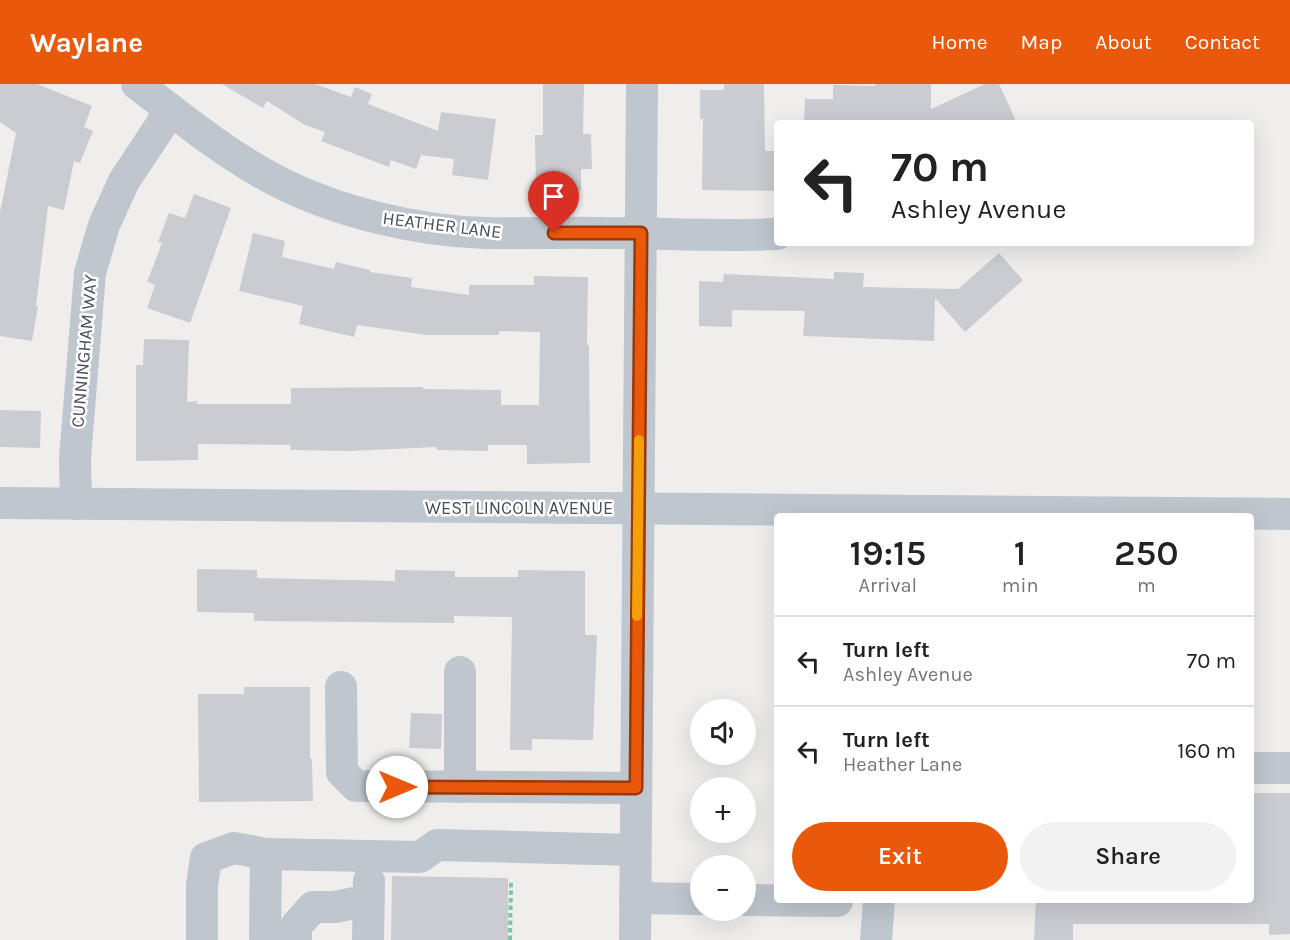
<!DOCTYPE html>
<meta charset="utf-8">
<style>
:root{--surface:#fff;--page:#f2f2f2;--text:#222;--muted:#767676;--line:#e0e0e0;--accent:#ea580c}
body{margin:0;font-family:Karla,sans-serif;background:var(--page);color:var(--text);height:100vh;display:flex;flex-direction:column;font-size:22px;white-space:nowrap}
*{box-sizing:border-box;margin:0}
p{font-size:20px;color:var(--muted)}
.icon{flex:none;width:33px;height:33px;fill:none;stroke:currentColor;stroke-width:2;stroke-linecap:round;stroke-linejoin:round}
.map{position:relative;flex:1;overflow:hidden}
.side{position:absolute;left:774px;top:429px;width:480px;height:390px;display:flex;flex-direction:column;background:var(--surface);border-radius:6px;box-shadow:0 6px 24px #0002}
.side>*{flex:none}
.guide{position:absolute;left:774px;top:36px;width:480px;height:126px;border-radius:6px;box-shadow:0 6px 24px #0002;background:#fff;color:var(--text);overflow:hidden}
.tools{position:absolute;left:690px;top:615px;display:grid;gap:12px}
.tools a{display:grid;place-items:center;width:66px;height:66px;border-radius:50%;background:var(--surface);box-shadow:0 6px 24px #0002;font-size:30px}
.pin{position:absolute;display:grid;place-items:center;width:51px;height:51px;color:#fff;margin:-62px -26px;border-radius:50% 50% 50% 0;rotate:-45deg;box-shadow:0 0 6px #0007}
.pin .icon{rotate:45deg}
.me{position:absolute;width:66px;margin:-33px;rotate:90deg;stroke-linejoin:round;filter:drop-shadow(0 0 4px #0008)}
.turn{display:flex;align-items:center;gap:21px;height:126px;padding:0 18px;font-size:27px}
.turn .icon{width:78px;height:78px;stroke-width:2.5}
.turn b{display:block;font-size:42px;line-height:51px}
.eta{display:flex;justify-content:space-evenly;align-items:center;height:102px;text-align:center}
.eta b{font-size:36px;font-weight:600;line-height:42px}
.button{display:flex;gap:12px;margin-top:auto;padding:12px 18px}
.button a{flex:1;height:69px;border-radius:36px;background:var(--accent);color:#fff;font-size:24px;font-weight:600;line-height:69px;text-align:center}
.button a+a{background:var(--page);color:var(--text)}
ul{padding:0;list-style:none}
li{display:flex;align-items:center;gap:18px;height:90px;padding:0 18px;border-top:2px solid var(--line)}
li div{flex:1}
li b{display:block;font-size:22px}
li em{font-style:normal}
header{display:flex;align-items:center;gap:36px;box-sizing:border-box;height:84px;padding:0 30px;background:var(--accent);color:#fff}
header strong{font-size:28px}
nav{display:flex;gap:33px;margin-inline-start:auto;font-size:21px}
.map>svg:first-child{display:block}
</style>
<header>
<strong>Waylane</strong>
<nav><a>Home</a><a>Map</a><a>About</a><a>Contact</a></nav>
</header>
<div class="map">
<svg width="1290" height="856" viewBox="0 0 1290 856">
<rect width="100%" height="100%" fill="#f0eeed"/>
<!-- building -->
<g fill="#caccd2">
<polygon points="0,0 37,0 92,22 84,43 93,47 80,79 74,77 64,126 48,122 36,222 38,222 32,257 0,252 0,128 16,49 0,38"/>
<polygon points="222,0 315,0 351,13 355,3 372,10 368,20 438,47 441,28 496,35 488,96 452,91 454,75 421,71 416,85 391,76 389,83 321,57 325,48 305,41 267,17 263,24"/>
<polygon points="543,0 584,0 583,50 591,50 592,85 581,85 581,107 536,108 535,51 543,51"/>
<polygon points="724,0 764,0 765,67 777,67 777,107 702,106 703,35 700,35 700,6 724,6"/>
<polygon points="875,0 931,0 931,25 985,0 999,0 1017,39 804,39 805,15 833,15 833,1 875,2"/>
<polygon points="194,110 231,124 190,239 147,224 155,201 147,198 162,159 158,158 169,129 185,134"/>
<polygon points="253,149 285,157 282,173 334,185 336,178 370,186 370,188 412,194 411,203 469,211 469,201 534,201 534,192 588,193 587,261 589,261 590,379 527,380 527,361 488,361 488,367 437,366 437,363 349,367 290,366 291,361 198,360 198,376 136,377 136,281 143,281 144,255 189,256 187,318 197,317 197,320 291,320 291,304 423,303 423,305 501,306 501,321 539,321 540,248 499,247 499,251 426,251 357,241 354,253 299,240 303,222 239,207"/>
<polygon points="999,169 1023,196 965,248 935,214 934,257 803,252 805,227 732,226 732,243 699,242 699,197 723,198 724,190 834,195 834,188 864,189 863,203 958,205"/>
<polygon points="0,326 41,327 40,364 0,363"/>
<polygon points="197,485 257,486 257,494 395,497 395,486 455,487 455,493 518,493 518,486 585,487 585,551 597,551 593,656 532,655 532,666 510,666 512,533 454,532 454,539 254,537 254,529 197,528"/>
<polygon points="244,603 310,603 310,675 312,675 313,717 199,718 198,610 244,610"/>
<polygon points="411,629 442,630 441,665 409,664"/>
<polygon points="1251,709 1290,709 1290,850 1269,851 1269,840 1073,840 1073,856 1034,856 1036,816 1251,816"/>
<polygon points="392,792 508,794 508,856 391,856"/>
</g>
<g fill="none" stroke-linecap="round" stroke-linejoin="round">
<!-- path -->
<polyline stroke="#79c6a9" stroke-width="4" stroke-dasharray="4.5 3" stroke-linecap="butt" points="510,856 511,799"/>
<!-- minor -->
<g stroke="#bfc6ce" stroke-width="32">
<path d="M137,0c45,34 88,70 138,96 61,32 142,51 210,53 40,1 80,-1 119,0 58,0 115,4 173,1"/>
<polyline points="0,419 1290,430"/>
<polyline points="76,420 75,374 90,189 104,141 124,97 171,26"/>
<polyline points="341,603 342,688 356,702 636,704"/>
<polyline points="1251,684 1289,684"/>
<polyline points="460,703 460,588"/>
<polyline points="635,814 700,815"/>
<polyline points="746,816 837,817"/>
<polyline points="202,856 202,801 206,774 234,764 266,770"/>
<polyline points="265,856 266,770 420,773 437,761 635,766"/>
<polyline points="296,856 296,842 313,823 335,823 369,816"/>
<polyline points="368,856 369,797"/>
<polyline points="635,856 642,0"/>
<polyline points="876,856 879,816"/>
</g>
</g>
<g fill="none" stroke-linecap="round" stroke-linejoin="round">
<defs>
<polyline id="route" points="397,703 636,704 641,149 554,149"/>
</defs>
<!-- route casing -->
<use href="#route" stroke="#983908" stroke-width="15"/>
<!-- route -->
<use href="#route" stroke="#ea580c" stroke-width="10"/>
<!-- slow -->
<polyline stroke="#f59e0b" stroke-width="10" points="637,532 639,356"/>
</g>
<g text-anchor="middle" dominant-baseline="central" stroke-width="5" stroke-linejoin="round" paint-order="stroke">
<!-- street labels -->
<g font-size="18" fill="#474e59" stroke="#fff">
<text transform="translate(442 141) rotate(7)">HEATHER LANE</text>
<text transform="translate(84 267) rotate(-85)">CUNNINGHAM WAY</text>
<text x="519" y="424">WEST LINCOLN AVENUE</text>
</g>
</g>
</svg>
<div class="tools">
<a><svg class="icon" aria-label="sound" viewBox="0 0 24 24"><path d="M4 9h4l5-4v14l-5-4H4zM17 9q2 3 0 6"/></svg></a>
<a>+</a>
<a>−</a>
</div>
<div class="pin" style="left:554px;top:149px;background:#d93025"><svg class="icon" aria-label="arrive" viewBox="0 0 24 24"><path d="M6 21V4h12l-3 4 3 4H6"/></svg></div>
<svg class="me" style="left:397px;top:703px" viewBox="-20 -20 40 40"><circle r="19" fill="#fff"/><path d="M0-13L10 11 0 6-10 11z" fill="#ea580c"/></svg>
<div class="guide">
<div class="turn"><svg class="icon" aria-label="left" viewBox="0 0 24 24"><path d="M17 20v-9H6M10 6l-5 5 5 5"/></svg><div><b>70 m</b>Ashley Avenue</div></div>
</div>
<section class="side">
<div class="eta">
<div><b>19:15</b><p>Arrival</p></div>
<div><b>1</b><p>min</p></div>
<div><b>250</b><p>m</p></div>
</div>
<ul>
<li><svg class="icon" aria-label="left" viewBox="0 0 24 24"><path d="M17 20v-9H6M10 6l-5 5 5 5"/></svg><div><b>Turn left</b><p>Ashley Avenue</p></div><em>70 m</em></li>
<li><svg class="icon" aria-label="left" viewBox="0 0 24 24"><path d="M17 20v-9H6M10 6l-5 5 5 5"/></svg><div><b>Turn left</b><p>Heather Lane</p></div><em>160 m</em></li>
</ul>
<div class="button"><a>Exit</a><a>Share</a></div>
</section>
</div>
